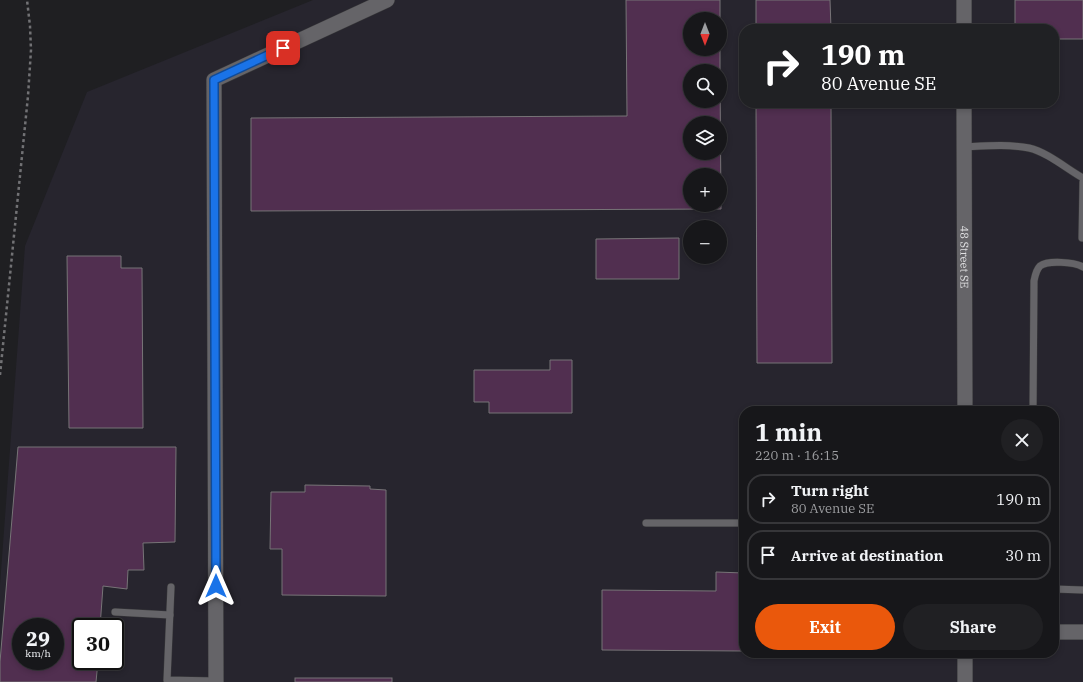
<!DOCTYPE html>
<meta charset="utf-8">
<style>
:root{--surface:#17171a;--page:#202023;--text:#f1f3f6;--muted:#9e9fa2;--line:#363639;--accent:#ea580c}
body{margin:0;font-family:"IBM Plex Serif",serif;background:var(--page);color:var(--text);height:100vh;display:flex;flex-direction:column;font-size:15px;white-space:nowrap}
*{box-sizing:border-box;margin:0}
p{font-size:13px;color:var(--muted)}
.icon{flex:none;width:22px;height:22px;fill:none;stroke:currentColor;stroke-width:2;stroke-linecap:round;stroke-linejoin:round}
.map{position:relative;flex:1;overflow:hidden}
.side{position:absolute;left:739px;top:406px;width:320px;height:252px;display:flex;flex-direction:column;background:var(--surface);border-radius:16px;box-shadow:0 2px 6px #0003,0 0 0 1px var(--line)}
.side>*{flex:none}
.guide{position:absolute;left:739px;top:24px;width:320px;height:84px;border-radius:16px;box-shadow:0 2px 6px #0003,0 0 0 1px var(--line);background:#202124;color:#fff;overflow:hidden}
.needle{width:26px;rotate:180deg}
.controls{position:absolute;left:683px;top:12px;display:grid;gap:8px}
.controls a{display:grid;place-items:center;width:44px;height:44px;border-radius:50%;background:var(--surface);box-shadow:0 2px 6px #0003,0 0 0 1px var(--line);font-size:20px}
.speed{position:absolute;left:12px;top:618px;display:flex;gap:8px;font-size:20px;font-weight:700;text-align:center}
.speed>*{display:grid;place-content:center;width:52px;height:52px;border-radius:50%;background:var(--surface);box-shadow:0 2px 6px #0003,0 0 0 1px var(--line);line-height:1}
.speed small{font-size:10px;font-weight:400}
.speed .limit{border:2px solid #111;border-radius:6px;background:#fff;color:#111}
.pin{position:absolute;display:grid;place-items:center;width:34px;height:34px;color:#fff;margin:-17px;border-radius:8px;box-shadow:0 2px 6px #0006}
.me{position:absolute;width:44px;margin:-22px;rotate:0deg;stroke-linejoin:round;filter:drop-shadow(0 0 3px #0008)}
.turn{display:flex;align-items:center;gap:14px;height:84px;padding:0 16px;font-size:18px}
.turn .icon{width:52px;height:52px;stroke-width:2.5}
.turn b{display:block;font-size:28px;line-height:34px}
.round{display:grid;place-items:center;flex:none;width:42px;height:42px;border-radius:21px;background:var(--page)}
.overview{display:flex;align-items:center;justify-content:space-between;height:68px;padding:0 16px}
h1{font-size:24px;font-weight:800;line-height:30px}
.action{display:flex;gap:8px;margin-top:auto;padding:8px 16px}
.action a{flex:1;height:46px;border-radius:24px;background:var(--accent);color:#fff;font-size:16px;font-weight:800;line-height:46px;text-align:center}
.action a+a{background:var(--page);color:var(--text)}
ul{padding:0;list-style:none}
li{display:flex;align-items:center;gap:12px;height:50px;margin:0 8px 6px;padding:0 8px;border:2px solid var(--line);border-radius:16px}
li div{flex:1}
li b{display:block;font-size:15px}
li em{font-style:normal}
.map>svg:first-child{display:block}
</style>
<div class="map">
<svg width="1083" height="682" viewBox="0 0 1083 682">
<rect width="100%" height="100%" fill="#1f1f22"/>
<!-- built -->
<path fill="#27252e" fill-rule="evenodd" d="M313,0h770v682h-1083v-97l25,-339 62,-154zM690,19h30v30h-30zM744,29h310v74h-310zM690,71h30v30h-30zM690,123h30v30h-30zM690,175h30v30h-30zM690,227h30v30h-30zM744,411h310v242h-310zM21,627h34v34h-34zM81,627h34v34h-34z"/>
<!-- building -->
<g fill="#512f50" stroke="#777477" fill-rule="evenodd">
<path d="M626,0h94v19h-30v30h30v22h-30v30h30v-26l1,134 -470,2v-93l376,-2zM690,123h30v30h-30zM690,175h30v30h-30z"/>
<polygon points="756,0 830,0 831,29 756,29"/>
<polygon points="1015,0 1083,0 1083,39 1054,39 1054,29 1015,29"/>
<polygon points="756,103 831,103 832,363 757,363"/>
<polygon points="679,238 679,279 596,279 596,239"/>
<polygon points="67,256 121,256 121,268 142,268 143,428 69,428"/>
<polygon points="550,360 572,360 572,413 489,413 489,402 474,402 474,370 550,370"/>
<path d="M18,447h158l-1,95 -32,1 1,27h-16l-1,19 -24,-3 -3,41h-19v34h17l-2,21h-96v-20zM21,627h34v34h-34z"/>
<polygon points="305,485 370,486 370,489 386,490 386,596 282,595 282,549 270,549 271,492 305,492"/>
<polygon points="716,572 744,573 744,651 602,650 602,590 716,591"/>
<rect x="295" y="678" width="97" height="4"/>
</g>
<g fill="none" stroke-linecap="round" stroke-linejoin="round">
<defs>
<g id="lane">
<path d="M964,147c21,-1 44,-3 65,1 18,4 38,21 54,30"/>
<polyline points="1082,238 1083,182"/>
<path d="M1033,411l1,-130c1,-5 2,-11 6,-15 8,-6 34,-4 43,1"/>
<polyline points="646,523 744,523"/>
<polyline points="171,587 167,680 216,681"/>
<polyline points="1054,589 1083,590"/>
<polyline points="115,612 170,615"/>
</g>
<g id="street">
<polyline points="964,0 964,29"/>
<path id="s1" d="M964,103l1,308"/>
<polyline points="1054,632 1083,632"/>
<polyline points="216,682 214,80 387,0"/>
<polyline points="965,682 965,653"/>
</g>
</defs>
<!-- lane casing -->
<use href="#lane" stroke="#39393b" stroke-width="8"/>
<!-- street casing -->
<use href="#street" stroke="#39393b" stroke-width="16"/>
<!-- path -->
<polyline stroke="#727275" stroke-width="2.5" stroke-dasharray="3 3" stroke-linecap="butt" points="0,375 28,96 31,50 30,26 27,0"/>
<!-- lane -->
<use href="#lane" stroke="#656468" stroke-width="7"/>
<!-- street -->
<use href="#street" stroke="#656468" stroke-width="15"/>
</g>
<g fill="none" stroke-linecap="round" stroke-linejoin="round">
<defs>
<polyline id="route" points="216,586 214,80 283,48"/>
</defs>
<!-- route casing -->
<use href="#route" stroke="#114b97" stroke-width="10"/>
<!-- route -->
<use href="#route" stroke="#1a73e8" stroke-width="7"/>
</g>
<g text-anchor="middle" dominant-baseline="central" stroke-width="3" stroke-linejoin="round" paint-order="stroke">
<!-- street labels -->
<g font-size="11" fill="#e1e1e3" stroke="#1f1f22">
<text stroke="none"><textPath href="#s1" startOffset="154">48 Street SE</textPath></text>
</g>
</g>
</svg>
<div class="controls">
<a><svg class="needle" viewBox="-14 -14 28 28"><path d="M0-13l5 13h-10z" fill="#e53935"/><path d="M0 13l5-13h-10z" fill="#9e9fa2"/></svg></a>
<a><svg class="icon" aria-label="search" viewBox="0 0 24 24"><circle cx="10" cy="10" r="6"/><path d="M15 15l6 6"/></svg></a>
<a><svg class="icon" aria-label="layers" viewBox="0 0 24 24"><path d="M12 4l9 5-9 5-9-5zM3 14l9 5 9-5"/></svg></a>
<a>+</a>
<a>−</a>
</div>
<div class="speed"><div>29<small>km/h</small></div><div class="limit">30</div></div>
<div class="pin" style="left:283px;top:48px;background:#d93025"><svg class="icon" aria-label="arrive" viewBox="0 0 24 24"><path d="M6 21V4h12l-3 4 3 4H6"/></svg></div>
<svg class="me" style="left:216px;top:586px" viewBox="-20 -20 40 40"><path d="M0-17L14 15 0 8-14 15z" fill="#1a73e8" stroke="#fff" stroke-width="4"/></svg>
<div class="guide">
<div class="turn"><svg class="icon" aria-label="right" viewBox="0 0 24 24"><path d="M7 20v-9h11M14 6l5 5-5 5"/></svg><div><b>190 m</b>80 Avenue SE</div></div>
</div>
<section class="side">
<div class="overview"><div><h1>1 min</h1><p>220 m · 16:15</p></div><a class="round"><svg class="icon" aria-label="close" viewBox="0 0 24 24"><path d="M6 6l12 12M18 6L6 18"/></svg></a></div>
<ul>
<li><svg class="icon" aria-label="right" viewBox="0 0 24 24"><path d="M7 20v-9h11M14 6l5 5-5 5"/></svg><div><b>Turn right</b><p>80 Avenue SE</p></div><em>190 m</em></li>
<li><svg class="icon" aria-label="arrive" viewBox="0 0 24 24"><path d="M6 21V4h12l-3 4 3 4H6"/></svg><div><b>Arrive at destination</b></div><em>30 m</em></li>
</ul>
<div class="action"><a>Exit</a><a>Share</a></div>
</section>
</div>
